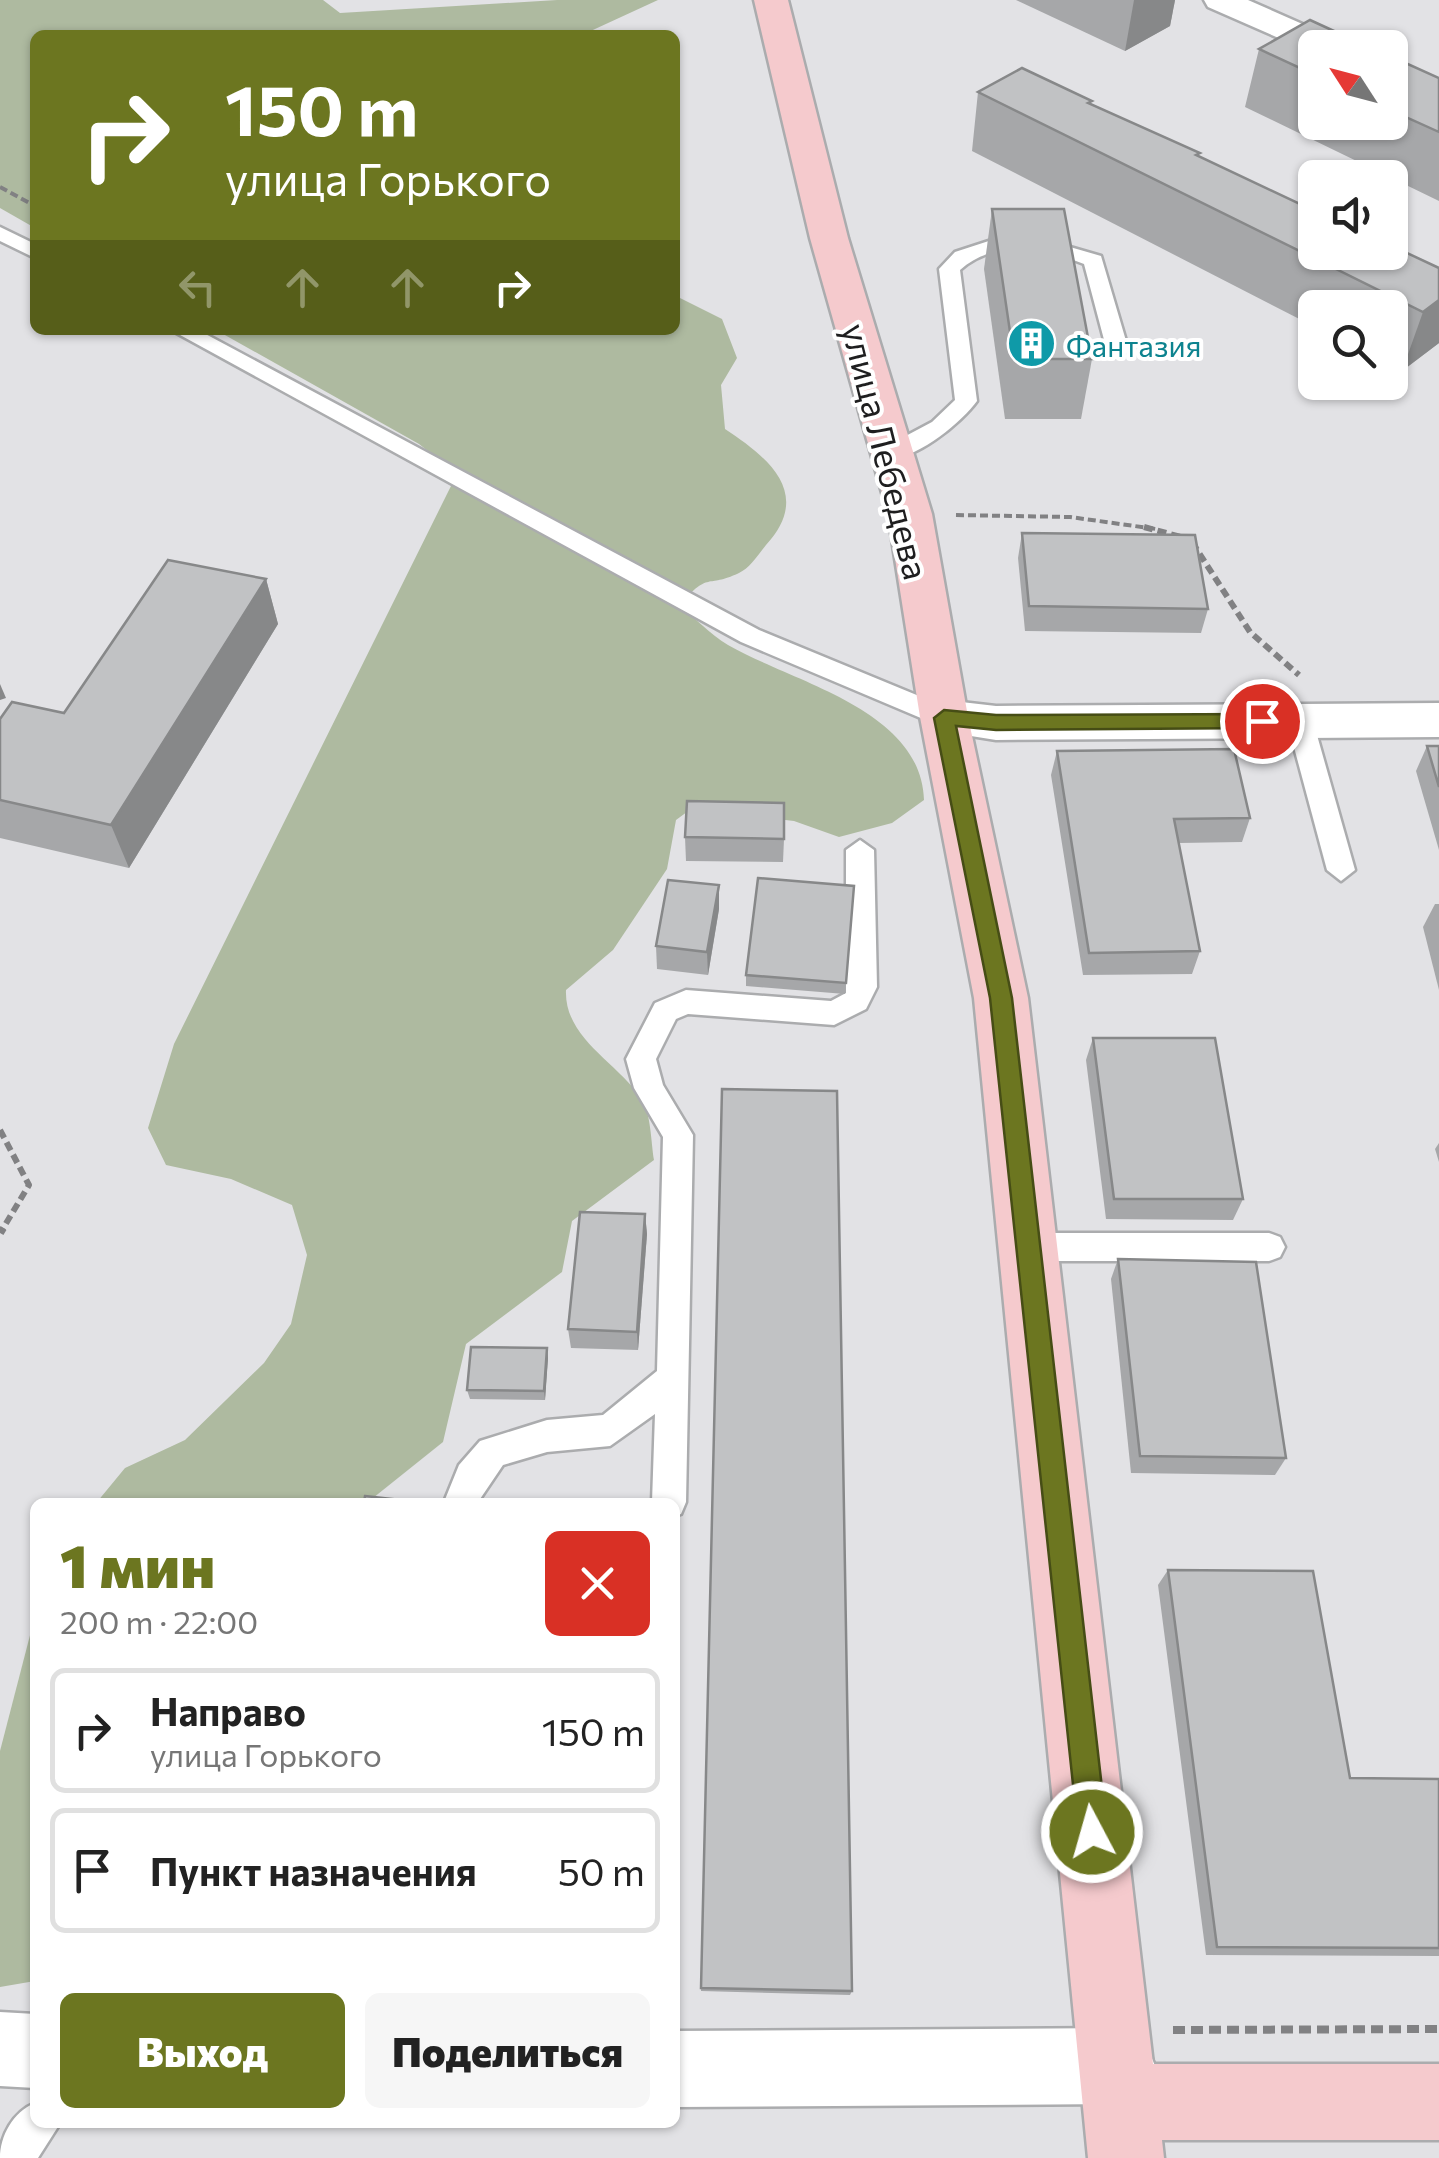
<!DOCTYPE html>
<html lang="ru">
<meta charset="utf-8">
<style>
:root{--surface:#fff;--page:#f6f6f6;--text:#222;--muted:#767676;--line:#e0e0e0;--accent:#6c7620}
body{margin:0;font-family:Commissioner,sans-serif;background:var(--page);color:var(--text);height:100vh;display:flex;flex-direction:column;font-size:38px;white-space:nowrap}
*{box-sizing:border-box;margin:0}
p{font-size:32px;color:var(--muted)}
.icon{flex:none;width:55px;height:55px;fill:none;stroke:currentColor;stroke-width:2;stroke-linecap:round;stroke-linejoin:round}
.map{position:relative;flex:1;overflow:hidden}
.drawer{position:absolute;left:30px;top:1498px;width:650px;height:630px;display:flex;flex-direction:column;background:var(--surface);border-radius:15px;box-shadow:0 2px 8px #0004}
.drawer>*{flex:none}
.hud{position:absolute;left:30px;top:30px;width:650px;height:305px;border-radius:15px;box-shadow:0 2px 8px #0004;background:#6c7620;color:#fff;overflow:hidden}
.needle{width:65px;rotate:306deg}
.controls{position:absolute;left:1298px;top:30px;display:grid;gap:20px}
.controls a{display:grid;place-items:center;width:110px;height:110px;border-radius:15px;background:var(--surface);box-shadow:0 2px 8px #0004;font-size:50px}
.pin{position:absolute;display:grid;place-items:center;width:85px;height:85px;color:#fff;margin:-42px;border:5px solid #fff;border-radius:50%;box-shadow:0 2px 10px #0007}
.me{position:absolute;width:110px;margin:-55px;rotate:354deg;stroke-linejoin:round;filter:drop-shadow(0 0 8px #0008)}
.turn{display:flex;align-items:center;gap:35px;height:210px;padding:0 30px;font-size:45px}
.turn .icon{width:130px;height:130px;stroke-width:2.5}
.turn b{display:block;font-size:70px;line-height:85px}
.lanes{display:flex;align-items:center;height:95px;padding:0 30px;background:#0003;justify-content:center;gap:50px;direction:ltr}
.lanes .off{opacity:.35}
.round{display:grid;place-items:center;flex:none;width:105px;height:105px;border-radius:15px;background:var(--page)}
.summary{display:flex;align-items:center;justify-content:space-between;height:170px;padding:0 30px}
h1{font-size:60px;font-weight:800;line-height:75px;color:var(--accent)}
.button{display:flex;gap:20px;margin-top:auto;padding:20px 30px}
.button a{flex:1;height:115px;border-radius:15px;background:var(--accent);color:#fff;font-size:40px;font-weight:800;line-height:115px;text-align:center}
.button a+a{background:var(--page);color:var(--text)}
ul{padding:0;list-style:none}
li{display:flex;align-items:center;gap:30px;height:125px;margin:0 20px 15px;padding:0 10px;border:5px solid var(--line);border-radius:15px}
li div{flex:1}
li b{display:block;font-size:38px}
li em{font-style:normal}
.map>svg:first-child{display:block}
</style>
<div class="map">
<svg width="1439" height="2158" viewBox="0 0 1439 2158">
<rect width="100%" height="100%" fill="#e2e2e5"/>
<!-- green -->
<g fill="#aebaa0">
<polygon points="0,0 323,0 340,13 557,0 658,0 582,35 35,35 35,228 0,208"/>
<path d="M675,254l5,44 42,21 15,39 -16,27 4,44c44,29 88,65 41,116 -7,9 -17,24 -27,28 -34,16 -28,-3 -60,32 16,13 31,29 49,40 66,38 193,64 196,155l-32,23 -53,14 -45,-16 -103,-12 -15,11 -9,49 -54,81 -47,40c-2,48 51,72 75,108 10,14 10,44 13,62l-82,61 -10,51 -96,72 -23,98 -75,60h-271l28,-34 60,-28 79,-77 27,-39 16,-69 -15,-50 -61,-26 -65,-14 -18,-37 26,-84 277,-558 -8,-23 -24,-19 -203,-114h459z"/>
<polygon points="35,1616 35,1981 0,1987 0,1751"/>
</g>
<g fill="none" stroke-linecap="round" stroke-linejoin="round">
<defs>
<g id="lane">
<polygon points="0,227 35,244 35,258 0,241"/>
<path d="M998,238h41l62,18 28,95 -11,7 -11,-7 -23,-87c-39,-16 -90,-25 -124,6l17,131c-15,21 -65,63 -92,56v-10l47,-25 23,-22 -16,-131 16,-17z"/>
<polygon points="171,330 198,330 759,630 953,710 957,717 944,726 935,724 741,642"/>
<polygon points="1300,712 1313,721 1355,870 1341,881 1327,870 1287,721"/>
<polygon points="860,840 874,850 877,987 866,1009 834,1025 688,1014 676,1019 656,1059 663,1085 693,1135 686,1502 681,1514 675,1516 675,1502 652,1502 655,1414 610,1446 547,1452 503,1465 478,1502 444,1502 459,1465 480,1441 547,1420 603,1415 657,1371 663,1137 634,1088 626,1059 655,1003 686,990 831,1001 846,993 846,850"/>
<polygon points="1030,1233 1269,1233 1280,1237 1285,1247 1280,1257 1269,1261 1030,1261 1019,1257 1014,1247 1019,1237"/>
<path d="M35,2103v19h26l-23,36h-38c0,-22 13,-46 35,-55z"/>
</g>
<g id="street">
<polygon points="1204,0 1248,0 1341,41 1346,48 1315,48 1315,54 1208,7"/>
<polygon points="944,700 996,706 1439,703 1439,737 996,740 927,729 920,717 927,705"/>
<polygon points="0,2012 35,2014 35,2088 0,2086"/>
<polygon points="1117,2028 1144,2039 1155,2066 1144,2093 1117,2104 675,2107 675,2031"/>
</g>
<polygon id="secondary" points="754,0 788,0 848,238 932,514 968,717 1028,998 1153,2064 1439,2064 1439,2140 1162,2140 1164,2158 1088,2158 974,998 920,717 888,514 810,238"/>
</defs>
<!-- lane casing -->
<use href="#lane" stroke="#abacae" stroke-width="5"/>
<!-- street casing -->
<use href="#street" stroke="#abacae" stroke-width="5"/>
<!-- secondary casing -->
<use href="#secondary" stroke="#abacae" stroke-width="5"/>
<!-- path-far2 -->
<g stroke="#818183" stroke-width="4" stroke-dasharray="8 4" stroke-linecap="butt">
<polyline points="0,187 35,206"/>
<polyline points="956,515 1070,517 1156,529"/>
</g>
<!-- path-far1 -->
<g stroke="#818183" stroke-width="6" stroke-dasharray="9 5" stroke-linecap="butt">
<polyline points="1144,527 1181,537"/>
<polyline points="1192,542 1250,632 1299,675"/>
<polyline points="0,1130 29,1185 2,1230"/>
</g>
<!-- path -->
<g stroke="#818183" stroke-width="8" stroke-dasharray="12 6" stroke-linecap="butt">
<polyline points="0,1233 3,1228"/>
<polyline points="1173,2030 1439,2029"/>
</g>
<!-- lane -->
<use href="#lane" fill="#fff" fill-rule="evenodd"/>
<!-- street -->
<use href="#street" fill="#fff" fill-rule="evenodd"/>
<!-- secondary -->
<use href="#secondary" fill="#f5cacd" fill-rule="evenodd"/>
</g>
<!-- wall -->
<g fill="#a6a7a9">
<polygon points="1016,0 1175,0 1170,26 1125,51"/>
<polygon points="1315,48 1315,122 1390,122 1390,56 1439,78 1439,201 1245,107 1259,49"/>
<polygon points="978,92 1091,105 1199,157 1439,268 1439,343 1402,371 1390,365 1390,308 1315,308 1315,327 972,151"/>
<polygon points="992,209 1092,359 1081,419 1005,419 984,269"/>
<polygon points="1022,533 1208,609 1201,633 1025,631 1018,558"/>
<polygon points="266,579 278,624 129,868 0,838 0,719 64,713"/>
<polygon points="1427,746 1439,746 1439,850 1416,771"/>
<polygon points="1057,751 1250,818 1242,842 1179,843 1200,951 1192,974 1083,975 1051,775"/>
<polygon points="685,837 784,839 783,862 686,861"/>
<polygon points="854,886 845,994 746,986 746,975"/>
<polygon points="1435,904 1439,904 1439,990 1423,927"/>
<polygon points="719,909 708,975 657,969 656,946"/>
<polygon points="1093,1038 1243,1199 1233,1220 1106,1219 1086,1060"/>
<polygon points="722,1089 852,1991 850,1995 701,1991"/>
<polygon points="1439,1143 1439,1162 1435,1149"/>
<polygon points="645,1214 647,1234 638,1350 571,1348 568,1329"/>
<polygon points="1118,1259 1286,1458 1275,1475 1131,1473 1111,1279"/>
<polygon points="547,1348 548,1358 545,1400 470,1399 467,1390"/>
<polygon points="1168,1570 1350,1778 1439,1779 1439,1956 1206,1955 1158,1585"/>
</g>
<!-- shaded-wall -->
<g fill="#878889">
<polygon points="1134,0 1175,0 1170,26 1125,51"/>
<polygon points="1439,300 1439,343 1402,371 1423,312"/>
<polygon points="266,579 278,624 129,868 111,825"/>
<polygon points="0,684 6,698 0,700"/>
<polygon points="719,885 719,909 708,975 707,952"/>
<polygon points="645,1214 647,1234 638,1350 637,1332"/>
<polygon points="547,1348 548,1358 545,1400 544,1391"/>
</g>
<!-- building -->
<g fill="#c1c2c4" stroke="#878889" stroke-width="2.5">
<polygon points="1310,20 1371,48 1315,48 1315,75 1259,49"/>
<polygon points="1390,56 1439,78 1439,132 1390,110"/>
<polygon points="1022,68 1092,101 1088,103 1200,153 1196,155 1315,211 1315,252 1390,252 1390,245 1439,268 1439,300 1423,312 978,92"/>
<polygon points="992,209 1064,209 1092,359 1014,359"/>
<polygon points="1022,533 1195,535 1208,609 1029,606"/>
<polygon points="168,560 266,579 111,825 0,800 0,719 12,702 64,713"/>
<polygon points="1427,746 1439,746 1439,787"/>
<polygon points="1234,749 1250,818 1174,819 1200,951 1089,953 1057,751"/>
<polygon points="687,801 784,803 784,839 685,837"/>
<polygon points="758,878 854,886 846,983 746,975"/>
<polygon points="668,880 719,885 707,952 656,946"/>
<polygon points="1093,1038 1215,1038 1243,1199 1114,1199"/>
<polygon points="722,1089 837,1091 852,1991 701,1988"/>
<polygon points="580,1212 645,1214 637,1332 568,1329"/>
<polygon points="1118,1259 1256,1262 1286,1458 1140,1456"/>
<polygon points="471,1347 547,1348 544,1391 467,1390"/>
<polygon points="365,1496 419,1502 364,1502"/>
<polygon points="1168,1570 1313,1571 1350,1778 1439,1779 1439,1948 1217,1947"/>
</g>
<!-- route -->
<polygon fill="#6c7620" stroke="#464d15" stroke-width="2.5" points="944,710 996,715 1262,714 1272,721 1262,728 996,730 956,726 1012,998 1107,1832 1103,1842 1092,1847 1082,1842 1078,1832 990,998 934,718"/>
<!-- icons -->
<defs>
<symbol id="building-disc" viewBox="-11 -11 22 22"><circle r="9.5" fill="#0f9aa8" stroke="#fff"/><path d="M-4-6H4V6H1V3H-1V6H-4ZM-2.5-4.3h1.7v1.8h-1.7ZM.8-4.3h1.7v1.8H.8ZM-2.5-1h1.7V.8h-1.7ZM.8-1h1.7V.8H.8Z" fill="#fff"/></symbol>
</defs>
<g fill-rule="evenodd">
<use href="#building-disc" x="1004" y="316" width="55" height="55"/>
</g>
<g text-anchor="middle" dominant-baseline="central" stroke-width="8" stroke-linejoin="round" paint-order="stroke">
<!-- far-culture labels -->
<g font-size="30" fill="#0d838f" stroke="#fff" text-anchor="start">
<text x="1066" y="344">Фантазия</text>
</g>
<!-- street labels -->
<g font-size="35" fill="#1e1e1f" stroke="#fff">
<text transform="translate(887 451) rotate(76)">улица Лебедева</text>
</g>
</g>
</svg>
<div class="controls">
<a><svg class="needle" viewBox="-14 -14 28 28"><path d="M0-13l5 13h-10z" fill="#e53935"/><path d="M0 13l5-13h-10z" fill="#767676"/></svg></a>
<a><svg class="icon" aria-label="sound" viewBox="0 0 24 24"><path d="M4 9h4l5-4v14l-5-4H4zM17 9q2 3 0 6"/></svg></a>
<a><svg class="icon" aria-label="search" viewBox="0 0 24 24"><circle cx="10" cy="10" r="6"/><path d="M15 15l6 6"/></svg></a>
</div>
<div class="pin" style="left:1262px;top:721px;background:#d93025"><svg class="icon" aria-label="arrive" viewBox="0 0 24 24"><path d="M6 21V4h12l-3 4 3 4H6"/></svg></div>
<svg class="me" style="left:1092px;top:1832px" viewBox="-20 -20 40 40"><circle r="17" fill="#6c7620" stroke="#fff" stroke-width="3"/><path d="M0-11L8 9 0 5-8 9z" fill="#fff"/></svg>
<div class="hud">
<div class="turn"><svg class="icon" aria-label="right" viewBox="0 0 24 24"><path d="M7 20v-9h11M14 6l5 5-5 5"/></svg><div><b>150 m</b>улица Горького</div></div>
<div class="lanes"><svg class="icon off" aria-label="left" viewBox="0 0 24 24"><path d="M17 20v-9H6M10 6l-5 5 5 5"/></svg><svg class="icon off" aria-label="ahead" viewBox="0 0 24 24"><path d="M12 20V5M6 11l6-6 6 6"/></svg><svg class="icon off" aria-label="ahead" viewBox="0 0 24 24"><path d="M12 20V5M6 11l6-6 6 6"/></svg><svg class="icon" aria-label="right" viewBox="0 0 24 24"><path d="M7 20v-9h11M14 6l5 5-5 5"/></svg></div>
</div>
<section class="drawer">
<div class="summary"><div><h1>1 мин</h1><p>200 m · 22:00</p></div><a class="round" style="background:#d93025;color:#fff"><svg class="icon" aria-label="close" viewBox="0 0 24 24"><path d="M6 6l12 12M18 6L6 18"/></svg></a></div>
<ul>
<li><svg class="icon" aria-label="right" viewBox="0 0 24 24"><path d="M7 20v-9h11M14 6l5 5-5 5"/></svg><div><b>Направо</b><p>улица Горького</p></div><em>150 m</em></li>
<li><svg class="icon" aria-label="arrive" viewBox="0 0 24 24"><path d="M6 21V4h12l-3 4 3 4H6"/></svg><div><b>Пункт назначения</b></div><em>50 m</em></li>
</ul>
<div class="button"><a>Выход</a><a>Поделиться</a></div>
</section>
</div>
